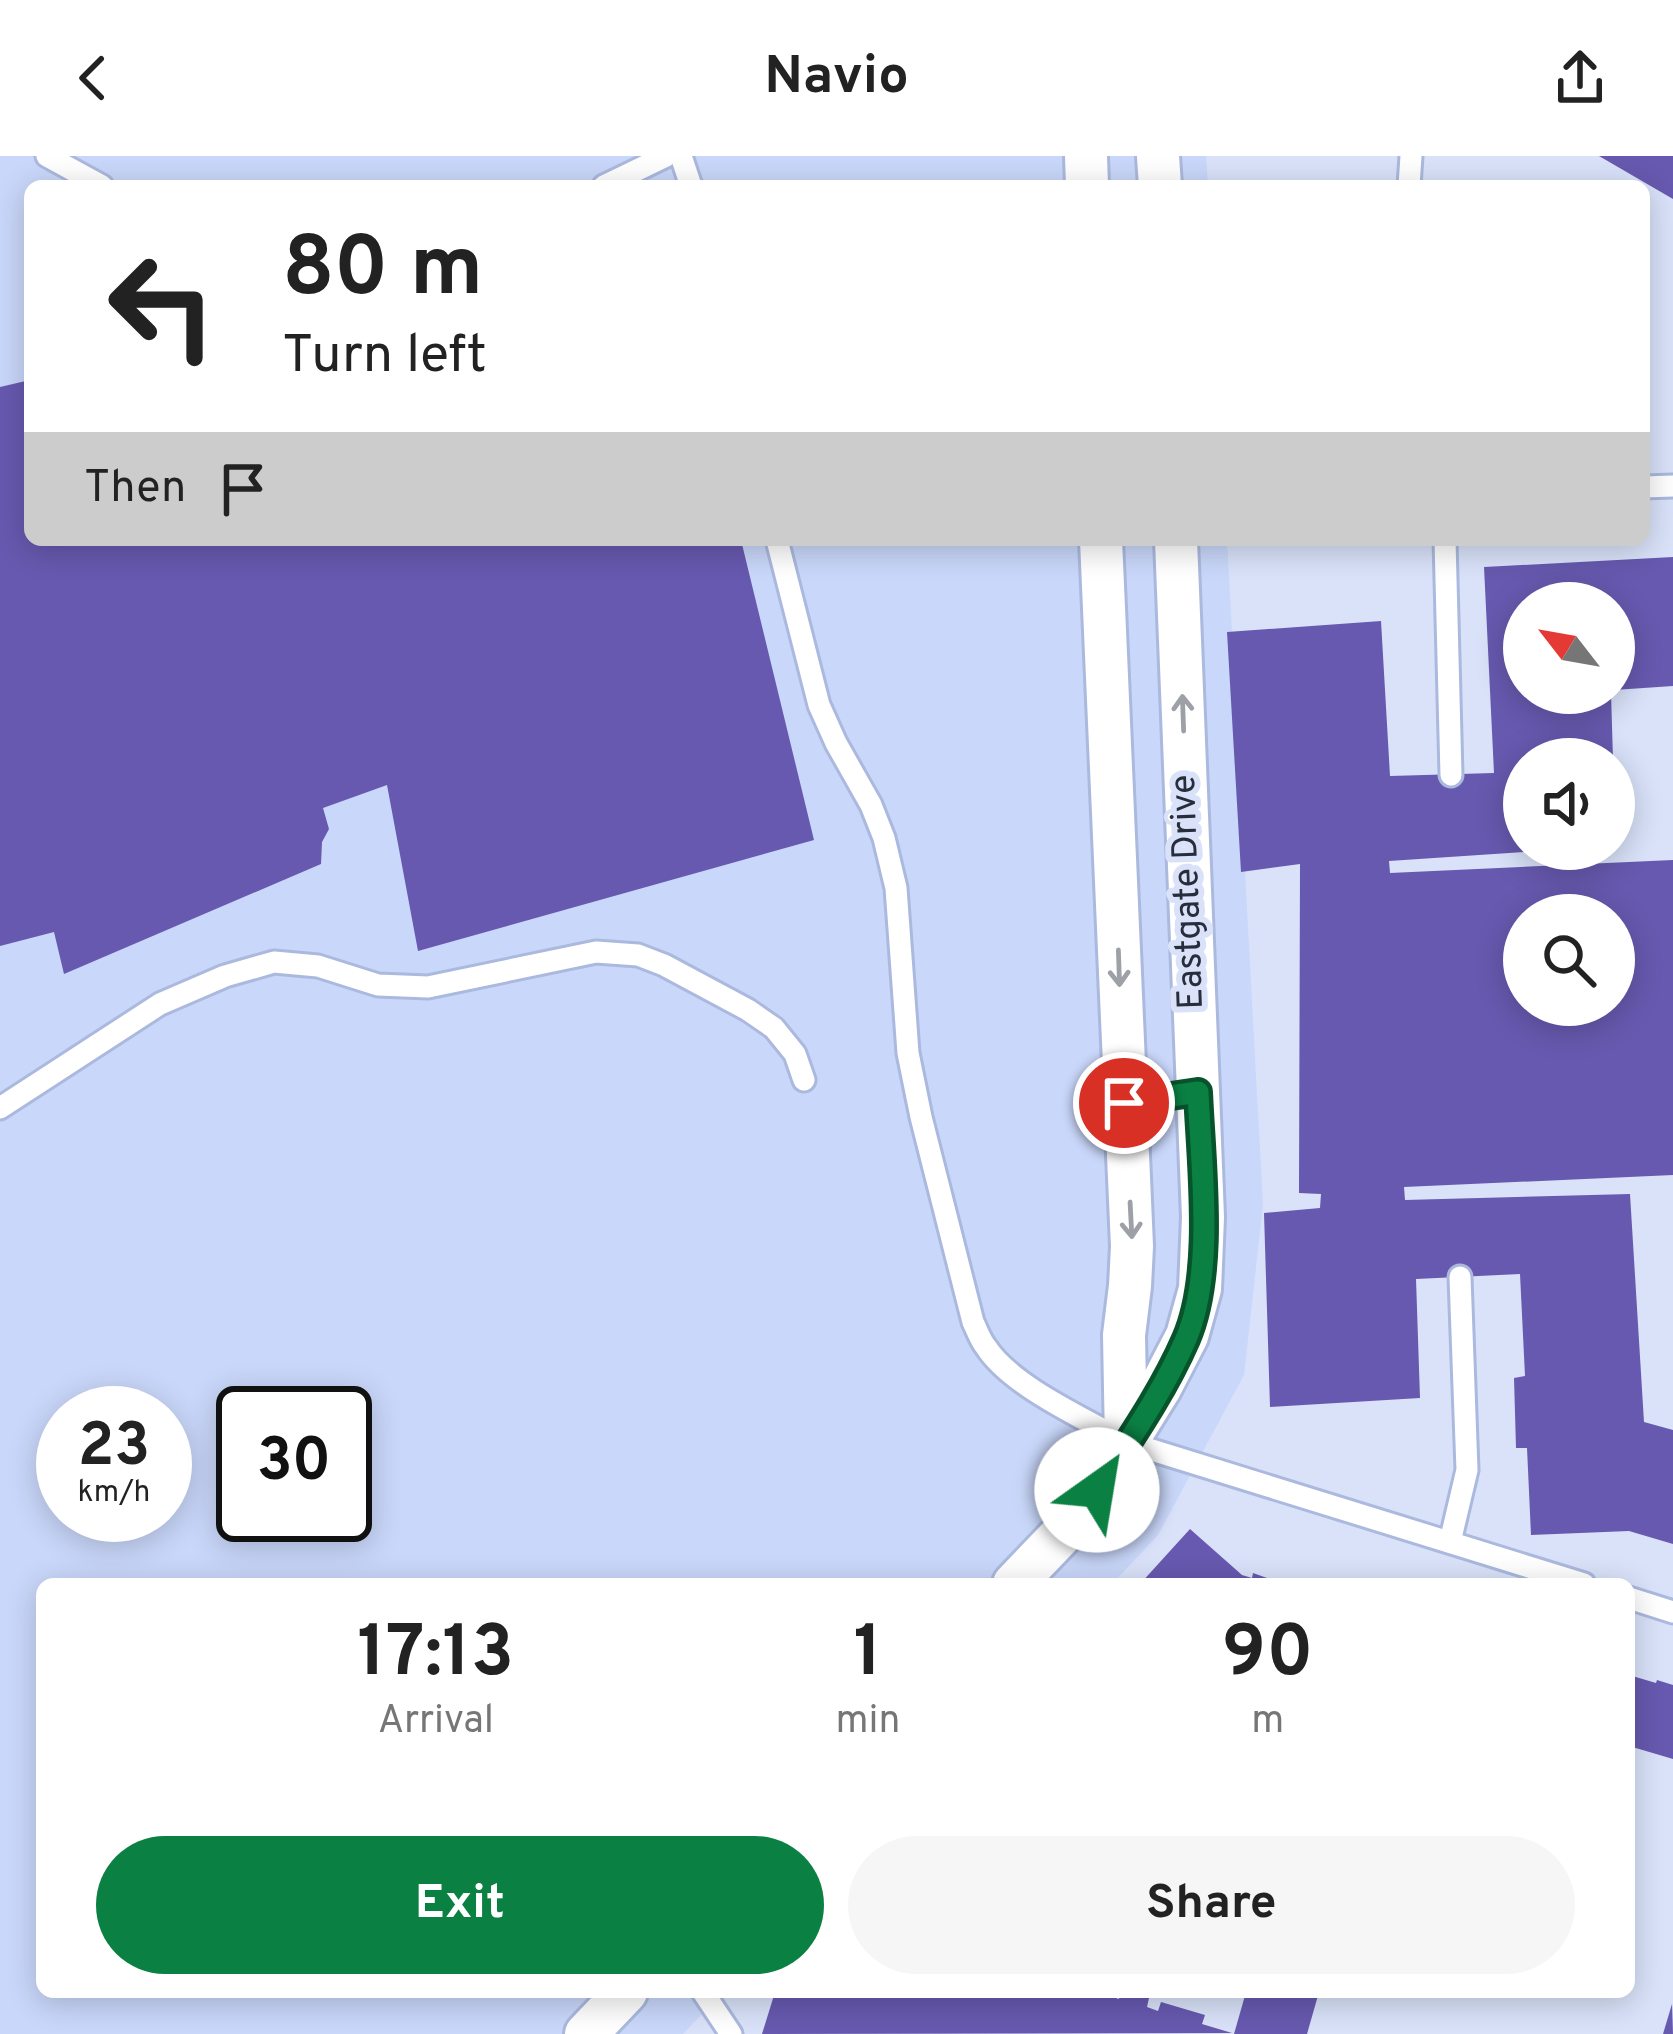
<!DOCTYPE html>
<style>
:root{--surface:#fff;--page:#f6f6f6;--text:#222;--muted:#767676;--accent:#0b8043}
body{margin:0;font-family:Overpass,sans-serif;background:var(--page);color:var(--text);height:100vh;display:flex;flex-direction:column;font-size:45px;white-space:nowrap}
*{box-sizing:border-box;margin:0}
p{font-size:39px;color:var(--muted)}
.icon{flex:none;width:66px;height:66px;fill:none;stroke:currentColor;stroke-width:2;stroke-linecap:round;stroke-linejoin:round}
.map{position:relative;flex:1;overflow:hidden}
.panel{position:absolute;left:36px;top:1422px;width:1599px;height:420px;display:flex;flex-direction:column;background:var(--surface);border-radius:18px;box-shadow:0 6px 30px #0003}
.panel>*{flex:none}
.banner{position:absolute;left:24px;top:24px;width:1626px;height:366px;border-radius:18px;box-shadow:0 6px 30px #0003;background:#fff;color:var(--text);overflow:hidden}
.needle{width:78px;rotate:301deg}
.controls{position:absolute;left:1503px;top:426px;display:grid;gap:24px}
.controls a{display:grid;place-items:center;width:132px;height:132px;border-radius:50%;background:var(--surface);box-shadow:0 6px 30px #0003;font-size:60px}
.speed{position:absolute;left:36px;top:1230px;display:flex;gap:24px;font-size:60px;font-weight:700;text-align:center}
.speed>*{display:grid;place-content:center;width:156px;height:156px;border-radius:50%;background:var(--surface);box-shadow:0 6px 30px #0003;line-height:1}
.speed small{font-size:30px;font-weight:400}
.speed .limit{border:6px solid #111;border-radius:18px;background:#fff;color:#111}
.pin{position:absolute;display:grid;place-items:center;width:102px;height:102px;color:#fff;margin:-51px;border:6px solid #fff;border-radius:50%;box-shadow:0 3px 12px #0007}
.me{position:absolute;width:132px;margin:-66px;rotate:32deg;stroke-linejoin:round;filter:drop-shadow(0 0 9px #0008)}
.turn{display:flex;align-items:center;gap:42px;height:252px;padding:0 60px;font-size:54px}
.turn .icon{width:156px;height:156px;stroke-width:2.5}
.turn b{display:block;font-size:84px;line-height:102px}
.then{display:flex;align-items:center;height:114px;padding:0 60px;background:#0003;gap:24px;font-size:45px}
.eta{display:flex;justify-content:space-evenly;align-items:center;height:204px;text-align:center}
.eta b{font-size:72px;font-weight:700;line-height:84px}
.button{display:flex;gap:24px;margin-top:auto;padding:24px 60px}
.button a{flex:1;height:138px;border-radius:72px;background:var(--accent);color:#fff;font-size:48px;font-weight:700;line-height:138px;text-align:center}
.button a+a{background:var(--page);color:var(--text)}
header{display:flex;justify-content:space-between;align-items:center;height:156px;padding:0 60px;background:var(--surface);font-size:54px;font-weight:700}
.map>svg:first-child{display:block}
</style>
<header><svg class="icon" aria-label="back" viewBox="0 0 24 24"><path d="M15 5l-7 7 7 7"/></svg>Navio<svg class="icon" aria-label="share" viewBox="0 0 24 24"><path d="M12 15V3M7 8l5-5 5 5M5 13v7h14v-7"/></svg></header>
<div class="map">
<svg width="1673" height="1878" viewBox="0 0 1673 1878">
<rect width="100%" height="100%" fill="#d9e2f9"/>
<!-- built -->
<path fill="#c9d7fa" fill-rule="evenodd" d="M0,0h1206l2,30h-1178v354h1197l36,665 -19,170 -86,160 -46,49h-1070v408h681l-40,42h-683zM63,1257h102v102h-102zM243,1257h102v102h-102z"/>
<!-- building -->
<g fill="#6759af" fill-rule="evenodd">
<polygon points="1599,0 1673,0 1673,43"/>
<polygon points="30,224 30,384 741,384 814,684 418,795 387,629 323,652 329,673 322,686 321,708 64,818 54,776 0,790 0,231"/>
<path d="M1673,401v129l-59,4v-87h-90v90h87l2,66h-89v93l-135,9 1,12 283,-13v315l-269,12 1,13 225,-6 14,228 29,8v114l-44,-13 -98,4 -4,-87h-11l-2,-70 11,-2 -5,-102 -104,5 4,119 -150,9 -6,-194 56,-5 1,-14 -22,-1 1,-329 -59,8 -14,-240 154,-11 9,155 104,-3 -10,-206zM1524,759h90v90h-90z"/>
<polygon points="1190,1373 1242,1419 1252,1422 1253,1417 1284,1428 1140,1428"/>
<polygon points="1629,1519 1656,1527 1657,1524 1673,1529 1673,1603 1629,1590"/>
<polygon points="775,1836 1095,1836 1119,1843 1121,1836 1129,1836 1149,1842 1147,1851 1158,1855 1161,1846 1205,1859 1202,1868 1232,1877 762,1878"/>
<polygon points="1246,1836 1319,1836 1307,1878 1234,1878"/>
<polygon points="1672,1848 1673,1878 1663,1878"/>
</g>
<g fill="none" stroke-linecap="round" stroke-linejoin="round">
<defs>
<g id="lane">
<polyline points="47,0 102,30"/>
<polyline points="681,0 691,30"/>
<polyline points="604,30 666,0"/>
<polyline points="1409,30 1411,0"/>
<polyline points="1644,331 1673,330"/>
<path d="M777,384l42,165 17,38 35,62 13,33 12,50 12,165 13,64 52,205c4,8 7,18 13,25 25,39 99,72 140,95l458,142"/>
<polyline points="1445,384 1451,619"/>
<polyline points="1124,948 1198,936"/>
<polyline points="0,952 160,848 225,820 274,806 318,810 378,829 428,831 596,796 638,799 664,809 748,854 774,872 795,898 804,924"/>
<polyline points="1450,1386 1467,1314 1460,1121"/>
<polyline points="1629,1442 1673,1456"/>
<polyline points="703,1836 731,1878"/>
</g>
<g id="street">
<polyline points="1086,0 1087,30"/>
<polyline points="1158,0 1160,30"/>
<polyline points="1101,384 1132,1090 1130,1130 1124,1179 1126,1286"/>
<polyline points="1014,1428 1083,1356 1160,1232 1187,1180 1200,1133 1203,1061 1176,384"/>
<polyline points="586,1878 626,1836"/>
</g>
</defs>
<!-- lane casing -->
<use href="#lane" stroke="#abb9de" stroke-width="27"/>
<!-- street casing -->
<use href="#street" stroke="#abb9de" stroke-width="48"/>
<!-- lane -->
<use href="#lane" stroke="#fff" stroke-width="21"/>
<!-- street -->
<use href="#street" stroke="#fff" stroke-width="42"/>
</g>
<!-- one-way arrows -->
<defs><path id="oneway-shaft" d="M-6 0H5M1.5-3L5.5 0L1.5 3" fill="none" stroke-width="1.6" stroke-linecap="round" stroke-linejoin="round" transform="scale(3)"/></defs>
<g stroke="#9ea0a7">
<use href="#oneway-shaft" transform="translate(1183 557) rotate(-92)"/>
<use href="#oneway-shaft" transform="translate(1119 812) rotate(88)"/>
<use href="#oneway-shaft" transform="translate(1131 1064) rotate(87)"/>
</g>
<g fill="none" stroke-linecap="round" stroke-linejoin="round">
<defs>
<path id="route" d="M1097,1334c31,-48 66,-98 89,-151 29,-67 15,-175 12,-247l-74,11"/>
</defs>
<!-- route casing -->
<use href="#route" stroke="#07532c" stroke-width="30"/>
<!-- route -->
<use href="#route" stroke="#0b8043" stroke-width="21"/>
</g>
<g text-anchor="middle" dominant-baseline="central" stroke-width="12" stroke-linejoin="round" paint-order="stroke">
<!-- street labels -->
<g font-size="36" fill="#272d3b" stroke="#d9e2f9">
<text transform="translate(1189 736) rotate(-92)">Eastgate Drive</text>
</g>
</g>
</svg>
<div class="controls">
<a><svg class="needle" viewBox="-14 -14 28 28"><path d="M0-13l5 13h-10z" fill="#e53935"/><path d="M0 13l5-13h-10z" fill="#767676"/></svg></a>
<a><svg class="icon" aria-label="sound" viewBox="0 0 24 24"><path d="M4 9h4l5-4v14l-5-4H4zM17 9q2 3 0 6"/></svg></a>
<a><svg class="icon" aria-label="search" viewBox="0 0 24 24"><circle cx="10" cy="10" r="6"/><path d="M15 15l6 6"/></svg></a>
</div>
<div class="speed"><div>23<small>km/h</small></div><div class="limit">30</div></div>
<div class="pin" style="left:1124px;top:947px;background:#d93025"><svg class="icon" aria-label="arrive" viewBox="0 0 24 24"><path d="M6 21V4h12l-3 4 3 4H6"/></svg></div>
<svg class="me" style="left:1097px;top:1334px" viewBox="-20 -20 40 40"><circle r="19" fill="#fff"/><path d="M0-13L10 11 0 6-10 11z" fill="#0b8043"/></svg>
<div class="banner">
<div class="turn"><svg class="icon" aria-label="left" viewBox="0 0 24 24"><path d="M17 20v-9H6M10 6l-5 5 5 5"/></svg><div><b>80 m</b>Turn left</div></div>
<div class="then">Then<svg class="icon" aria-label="arrive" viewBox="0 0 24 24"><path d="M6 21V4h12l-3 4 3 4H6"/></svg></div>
</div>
<section class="panel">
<div class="eta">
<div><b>17:13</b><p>Arrival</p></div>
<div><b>1</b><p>min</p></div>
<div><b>90</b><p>m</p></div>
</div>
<div class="button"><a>Exit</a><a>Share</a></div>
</section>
</div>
